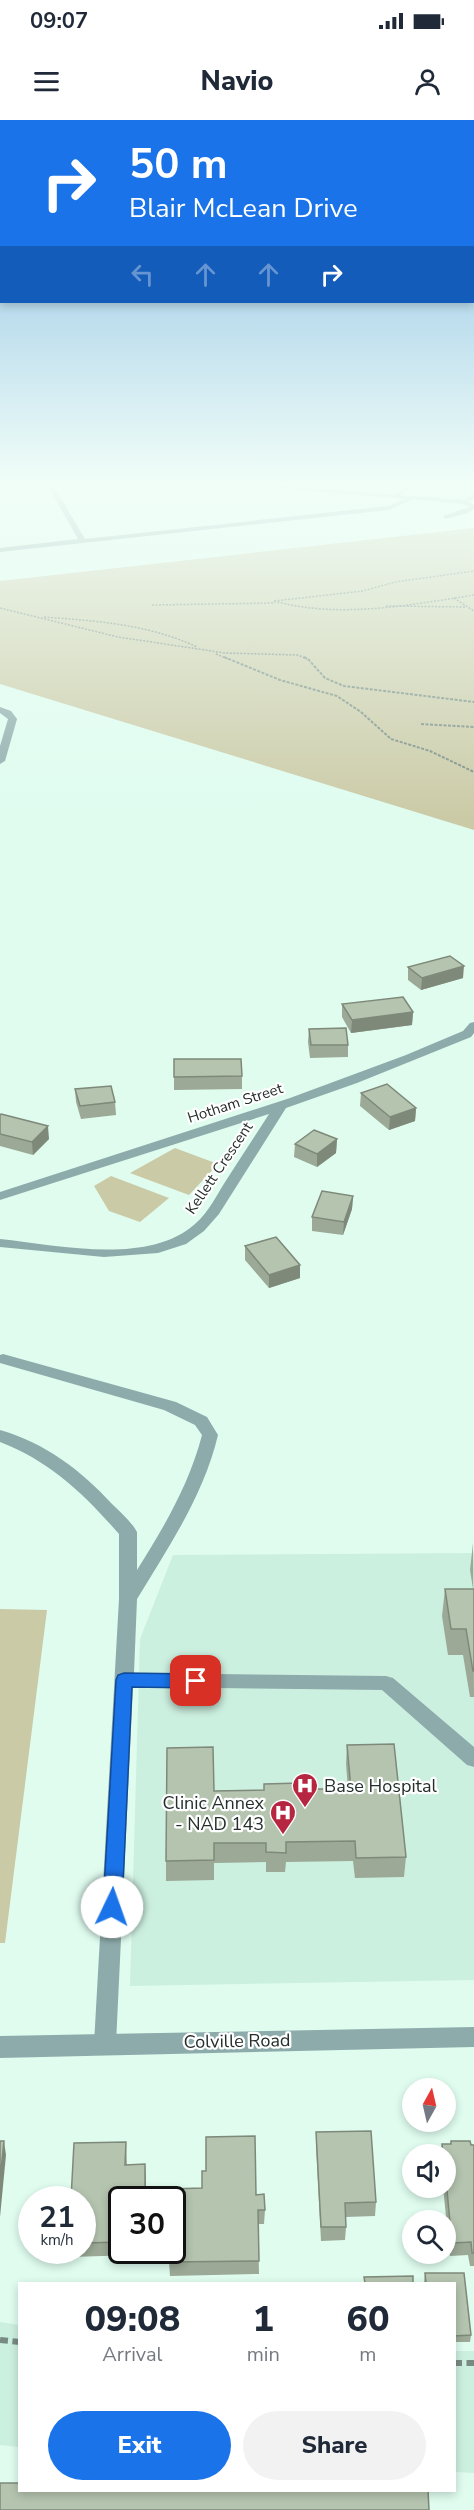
<!DOCTYPE html>
<style>
:root{--surface:#fff;--page:#f2f2f3;--text:#1f2937;--muted:#747a83;--accent:#1a73e8}
body{margin:0;font-family:"Nunito Sans",sans-serif;background:var(--page);color:var(--text);height:100vh;display:flex;flex-direction:column;font-size:22px;white-space:nowrap}
*{box-sizing:border-box;margin:0}
p{font-size:20px;color:var(--muted)}
.icon{flex:none;width:33px;height:33px;fill:none;stroke:currentColor;stroke-width:2;stroke-linecap:round;stroke-linejoin:round}
.map{position:relative;flex:1;overflow:hidden}
.panel{position:absolute;left:18px;top:2162px;width:438px;height:210px;display:flex;flex-direction:column;background:var(--surface);border-radius:0px;box-shadow:0 3px 9px #0003}
.panel>*{flex:none}
.top-card{position:absolute;left:0px;top:0px;width:474px;height:183px;box-shadow:0 3px 9px #0003;background:#1a73e8;color:#fff;overflow:hidden}
.needle{width:39px;rotate:8deg}
.controls{position:absolute;left:402px;top:1958px;display:grid;gap:12px}
.controls a{display:grid;place-items:center;width:54px;height:54px;border-radius:50%;background:var(--surface);box-shadow:0 3px 9px #0003;font-size:30px}
.speed{position:absolute;left:18px;top:2066px;display:flex;gap:12px;font-size:30px;font-weight:700;text-align:center}
.speed>*{display:grid;place-content:center;width:78px;height:78px;border-radius:50%;background:var(--surface);box-shadow:0 3px 9px #0003;line-height:1}
.speed small{font-size:15px;font-weight:400}
.speed .limit{border:3px solid #111;border-radius:9px;background:#fff;color:#111}
.pin{position:absolute;display:grid;place-items:center;width:51px;height:51px;color:#fff;margin:-26px;border-radius:12px;box-shadow:0 3px 9px #0006}
.me{position:absolute;width:66px;margin:-33px;rotate:3deg;stroke-linejoin:round;filter:drop-shadow(0 0 4px #0008)}
.turn{display:flex;align-items:center;gap:21px;height:126px;padding:0 30px;font-size:27px}
.turn .icon{width:78px;height:78px;stroke-width:2.5}
.turn b{display:block;font-size:42px;line-height:51px}
.lanes{display:flex;align-items:center;height:57px;padding:0 30px;background:#0003;justify-content:center;gap:30px;direction:ltr}
.lanes .off{opacity:.35}
.eta{display:flex;justify-content:space-evenly;align-items:center;height:102px;text-align:center}
.eta b{font-size:36px;font-weight:800;line-height:42px}
.action{display:flex;gap:12px;margin-top:auto;padding:12px 30px}
.action a{flex:1;height:69px;border-radius:36px;background:var(--accent);color:#fff;font-size:24px;font-weight:800;line-height:69px;text-align:center}
.action a+a{background:var(--page);color:var(--text)}
.status{display:flex;justify-content:space-between;align-items:center;height:42px;padding:0 30px;background:var(--surface);direction:ltr}
.status svg{height:16px;fill:currentColor}
header{display:flex;justify-content:space-between;align-items:center;height:78px;padding:0 30px;background:var(--surface);font-size:27px;font-weight:800}
.map>svg:first-child{display:block}
</style>
<div class="status"><b>09:07</b><svg viewBox="0 0 49 12"><path d="M0 12V9h3v3zM5 12V6h3v6zM10 12V3h3v9zM15 12V0h3v12zM26 1h20v11H26zM47 4h2v5h-2z"/></svg></div>
<header><svg class="icon" aria-label="menu" viewBox="0 0 24 24"><path d="M4 6h16M4 12h16M4 18h16"/></svg>Navio<svg class="icon" aria-label="person" viewBox="0 0 24 24"><circle cx="12" cy="8" r="4"/><path d="M4 21q1-7 8-7t8 7"/></svg></header>
<div class="map">
<svg width="474" height="2390" viewBox="0 0 474 2390">
<rect width="100%" height="100%" fill="#dffcef"/>
<!-- built -->
<g fill="#ccf0e0">
<polygon points="474,1433 474,1860 130,1866 140,1519 173,1435"/>
<polygon points="0,2202 19,2205 19,2327 0,2325"/>
<polygon points="455,2231 474,2231 474,2353 455,2352"/>
</g>
<!-- green -->
<g fill="#cbcaa6">
<polygon points="474,408 474,710 0,564 0,461"/>
<polygon points="175,1028 218,1044 189,1075 130,1053"/>
<polygon points="111,1056 169,1078 140,1102 109,1091 94,1066"/>
<polygon points="0,1489 47,1490 5,1823 0,1823"/>
</g>
<g fill="none" stroke-linecap="round" stroke-linejoin="round">
<!-- path-far2 -->
<g stroke="#788b83" stroke-width="1.5" stroke-dasharray="2 1.5" stroke-linecap="butt">
<polyline points="454,478 474,491"/>
<polyline points="274,481 363,471 395,462 474,451"/>
<path d="M274,481c64,18 136,4 200,-6"/>
<polyline points="152,485 275,483"/>
<polyline points="386,486 466,487"/>
<polyline points="0,488 118,517 225,533 298,535 307,539"/>
<path d="M44,497c53,4 104,7 153,30"/>
<polyline points="216,534 228,539"/>
</g>
<!-- path-far1 -->
<g stroke="#788b83" stroke-width="2" stroke-dasharray="3 1.5" stroke-linecap="butt">
<polyline points="224,537 280,560 337,576 361,592 391,619 430,631 474,652"/>
<polyline points="304,537 308,539 325,558 344,566 474,582"/>
<polyline points="421,604 474,607"/>
</g>
<!-- path -->
<g stroke="#788b83" stroke-width="6" stroke-dasharray="8 4.5" stroke-linecap="butt">
<polyline points="0,2220 20,2222"/>
<polyline points="454,2243 474,2243"/>
</g>
<!-- service -->
<g fill="#8eabab" fill-rule="evenodd">
<polygon points="335,366 342,366 336,371 332,371"/>
<polygon points="405,366 412,366 398,378 394,378 394,376"/>
<polygon points="474,372 474,378 468,383 464,383 464,381"/>
<path d="M3,1234l173,48 31,15 11,18c-15,63 -51,114 -84,169l-6,2 -6,-2 -3,-5v-65c-34,-39 -69,-73 -119,-92v-12c45,13 81,40 112,74 9,9 19,17 25,28v38c27,-43 52,-85 65,-135l-7,-10 -31,-15 -164,-47v-8z"/>
</g>
<!-- minor -->
<g fill="#8eabab" fill-rule="evenodd">
<polygon points="48,366 54,366 85,419 388,386 404,379 279,368 276,366 466,380 474,385 474,389 468,393 445,399 443,396 469,387 464,384 413,379 389,390 0,432 0,428 78,419"/>
<polygon points="0,587 11,591 17,599 5,641 0,644 0,626 8,599 0,593"/>
<path d="M474,902v11l-3,4 -114,46 -71,25 -67,106 -15,17 -18,13 -28,9 -54,4 -104,-10v-8c57,6 148,27 195,-15 14,-12 22,-30 32,-45 14,-22 28,-43 42,-65l-269,86v-8l290,-94 116,-43 57,-24 7,-8z"/>
<polygon points="128,1472 134,1474 137,1479 134,1553 386,1556 393,1558 474,1627 474,1647 467,1645 382,1570 133,1567 116,1924 113,1931 105,1935 97,1931 94,1924 119,1479 122,1474"/>
</g>
<!-- tertiary -->
<polygon fill="#8eabab" fill-rule="evenodd" points="474,1907 474,1927 0,1938 0,1916"/>
</g>
<!-- wall -->
<g fill="#9ba996">
<polygon points="408,847 463,858 421,870 408,860"/>
<polygon points="342,884 413,892 412,905 351,913 342,897"/>
<polygon points="309,909 348,925 348,937 310,938 308,922"/>
<polygon points="242,956 242,969 174,970 174,957"/>
<polygon points="75,969 115,982 116,995 81,999 76,982"/>
<polygon points="361,973 416,988 415,1001 389,1010 360,986"/>
<polygon points="0,995 49,1019 33,1035 0,1026"/>
<polygon points="337,1019 336,1033 317,1047 294,1037 295,1024"/>
<polygon points="353,1076 352,1089 343,1115 312,1111 312,1097"/>
<polygon points="245,1126 300,1158 269,1168 245,1140"/>
<polygon points="473,1423 474,1577 470,1577 463,1535 448,1535 442,1496 445,1469 473,1469 470,1450"/>
<polygon points="347,1625 406,1737 404,1757 355,1758 353,1741 286,1742 285,1752 266,1752 266,1742 214,1743 214,1760 166,1761 166,1741 214,1671 348,1669 346,1644"/>
<polygon points="316,2012 376,2082 375,2096 346,2097 346,2107 345,2120 321,2121 316,2025"/>
<polygon points="451,2021 474,2025 474,2146 470,2146 468,2135 450,2136 443,2067 446,2067 446,2034 440,2034 442,2024 450,2024"/>
<polygon points="126,2022 127,2045 146,2058 122,2079 122,2130 136,2130 136,2135 70,2137 69,2130 82,2130 82,2079"/>
<polygon points="256,2075 265,2090 264,2104 258,2104 259,2154 170,2156 169,2142"/>
<polygon points="425,2153 464,2153 471,2215 470,2222 454,2222 454,2163 424,2163"/>
</g>
<!-- shaded-wall -->
<g fill="#7e897a">
<polygon points="464,846 463,858 421,870 422,858"/>
<polygon points="413,892 412,905 351,913 352,900"/>
<polygon points="416,988 415,1001 389,1010 390,997"/>
<polygon points="48,1006 49,1019 33,1035 32,1022"/>
<polygon points="337,1019 336,1033 317,1047 317,1034"/>
<polygon points="353,1076 352,1089 343,1115 344,1102"/>
<polygon points="300,1145 300,1158 269,1168 269,1155"/>
<polygon points="4,2021 6,2035 0,2097 0,2060"/>
<polygon points="145,2044 146,2058 146,2079 145,2079"/>
</g>
<!-- building -->
<g fill="#b4c4af" stroke="#7e897a" stroke-width="1.5">
<polygon points="450,836 464,846 422,858 408,847"/>
<polygon points="403,877 413,892 352,900 342,884"/>
<polygon points="346,908 348,925 311,925 309,909"/>
<polygon points="174,939 241,939 242,956 174,957"/>
<polygon points="387,964 416,988 390,997 361,973"/>
<polygon points="111,966 115,982 80,986 75,969"/>
<polygon points="1,994 48,1006 32,1022 0,1014 0,995"/>
<polygon points="314,1010 337,1019 317,1034 295,1024"/>
<polygon points="322,1071 353,1076 344,1102 312,1097"/>
<polygon points="276,1117 300,1145 269,1155 245,1126"/>
<polygon points="445,1469 474,1469 474,1551 473,1551 466,1509 451,1509"/>
<polygon points="394,1624 406,1737 356,1738 355,1721 286,1722 286,1733 266,1732 266,1723 214,1723 214,1740 166,1741 167,1628 213,1627 214,1671 264,1670 264,1664 301,1663 301,1669 351,1669 347,1625"/>
<polygon points="371,2011 376,2082 345,2083 346,2107 321,2107 316,2012"/>
<polygon points="255,2016 256,2075 264,2074 265,2090 258,2090 259,2141 169,2142 169,2130 172,2130 172,2079 170,2079 170,2069 202,2068 202,2051 206,2051 206,2017"/>
<polygon points="0,2021 4,2021 0,2060"/>
<polygon points="451,2021 470,2021 471,2025 474,2025 474,2133 472,2133 471,2122 452,2123 446,2060 446,2034 443,2034 442,2024 451,2024"/>
<polygon points="126,2022 125,2045 145,2044 145,2079 122,2079 122,2122 82,2123 82,2079 71,2079 74,2023"/>
<polygon points="425,2153 464,2153 471,2215 454,2216 454,2163 426,2163"/>
<polygon points="413,2156 413,2163 365,2163 364,2157"/>
<polygon points="0,2363 20,2363 20,2370 428,2370 429,2390 0,2390"/>
</g>
<!-- sky -->
<linearGradient id="sky" x2="0" y2="1"><stop stop-color="#80b8e1"/><stop offset="0.52" stop-color="#f1fef8"/><stop offset="1" stop-color="#f1fef8" stop-opacity="0"/></linearGradient>
<rect width="474" height="700" fill="url(#sky)"/>
<!-- route -->
<polygon fill="#1a73e8" stroke="#114b97" stroke-width="1.5" points="124,1553 196,1554 202,1556 204,1561 202,1566 196,1568 132,1567 122,1787 119,1793 112,1796 106,1793 103,1787 116,1560 118,1555"/>
<!-- icons -->
<defs>
<symbol id="hospital-pin" viewBox="-11 -11 22 30"><path d="M0 17L-7.5 6A9.5 9.5 0 1 1 7.5 6Z" fill="#b72641" stroke="#fff"/><path d="M-5-5h3v3.5h4V-5h3V5h-3V1.5h-4V5h-3Z" fill="#fff"/></symbol>
</defs>
<g fill-rule="evenodd">
<use href="#hospital-pin" x="290" y="1651" width="30" height="40"/>
<use href="#hospital-pin" x="268" y="1678" width="30" height="40"/>
</g>
<g text-anchor="middle" dominant-baseline="central" stroke-width="4.5" stroke-linejoin="round" paint-order="stroke">
<!-- street labels -->
<g font-size="15" fill="#242e2a" stroke="#fff">
<text transform="translate(235 983) rotate(-18)">Hotham Street</text>
<text transform="translate(219 1048) rotate(-56)">Kellett Crescent</text>
</g>
<!-- near-poi labels -->
<g font-size="18" fill="#242e2a" stroke="#fff" text-anchor="start">
<text x="324" y="1666">Base Hospital</text>
<text x="264" y="1683" text-anchor="end">Clinic Annex<tspan x="264" dy="21">- NAD 143</tspan></text>
</g>
<!-- near-street labels -->
<g font-size="18" fill="#242e2a" stroke="#fff">
<text transform="translate(237 1921) rotate(-1)">Colville Road</text>
</g>
</g>
</svg>
<div class="controls">
<a><svg class="needle" viewBox="-14 -14 28 28"><path d="M0-13l5 13h-10z" fill="#e53935"/><path d="M0 13l5-13h-10z" fill="#747a83"/></svg></a>
<a><svg class="icon" aria-label="sound" viewBox="0 0 24 24"><path d="M4 9h4l5-4v14l-5-4H4zM17 9q2 3 0 6"/></svg></a>
<a><svg class="icon" aria-label="search" viewBox="0 0 24 24"><circle cx="10" cy="10" r="6"/><path d="M15 15l6 6"/></svg></a>
</div>
<div class="speed"><div>21<small>km/h</small></div><div class="limit">30</div></div>
<div class="pin" style="left:196px;top:1561px;background:#d93025"><svg class="icon" aria-label="arrive" viewBox="0 0 24 24"><path d="M6 21V4h12l-3 4 3 4H6"/></svg></div>
<svg class="me" style="left:112px;top:1787px" viewBox="-20 -20 40 40"><circle r="19" fill="#fff"/><path d="M0-13L10 11 0 6-10 11z" fill="#1a73e8"/></svg>
<div class="top-card">
<div class="turn"><svg class="icon" aria-label="right" viewBox="0 0 24 24"><path d="M7 20v-9h11M14 6l5 5-5 5"/></svg><div><b>50 m</b>Blair McLean Drive</div></div>
<div class="lanes"><svg class="icon off" aria-label="left" viewBox="0 0 24 24"><path d="M17 20v-9H6M10 6l-5 5 5 5"/></svg><svg class="icon off" aria-label="ahead" viewBox="0 0 24 24"><path d="M12 20V5M6 11l6-6 6 6"/></svg><svg class="icon off" aria-label="ahead" viewBox="0 0 24 24"><path d="M12 20V5M6 11l6-6 6 6"/></svg><svg class="icon" aria-label="right" viewBox="0 0 24 24"><path d="M7 20v-9h11M14 6l5 5-5 5"/></svg></div>
</div>
<section class="panel">
<div class="eta">
<div><b>09:08</b><p>Arrival</p></div>
<div><b>1</b><p>min</p></div>
<div><b>60</b><p>m</p></div>
</div>
<div class="action"><a>Exit</a><a>Share</a></div>
</section>
</div>
